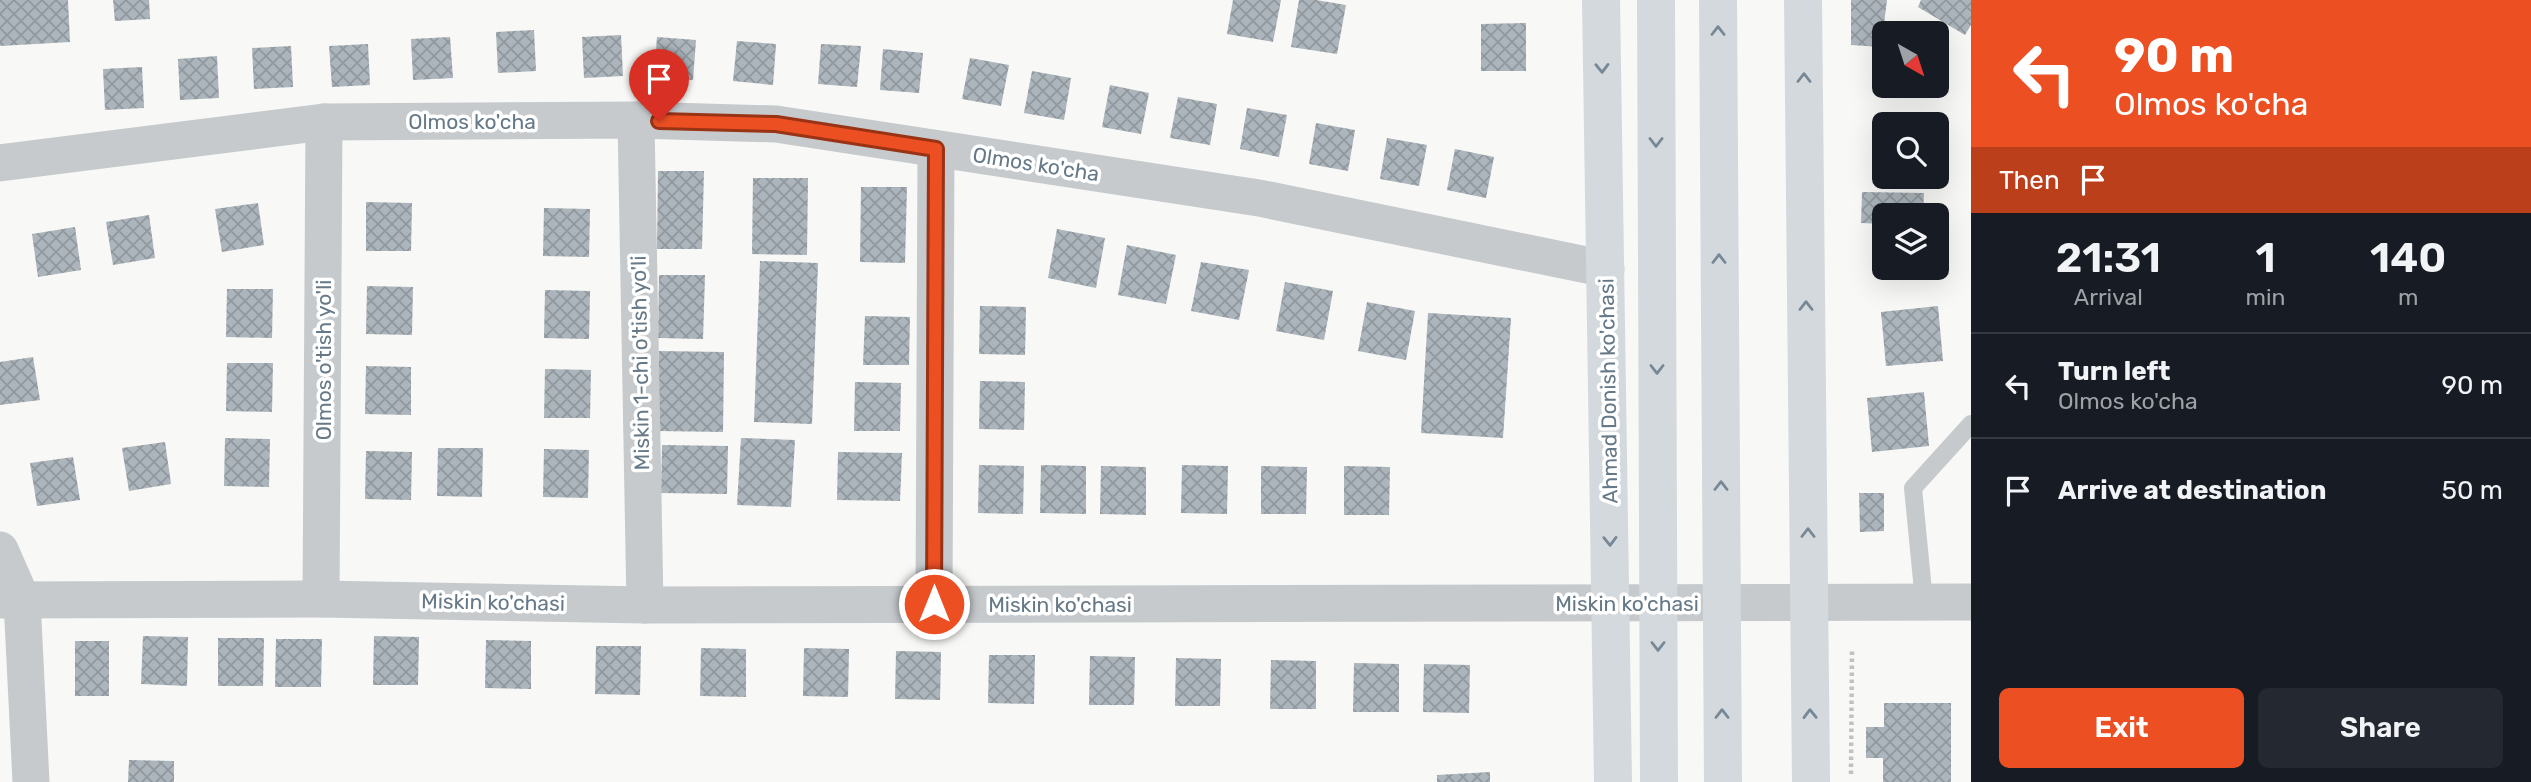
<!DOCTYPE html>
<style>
:root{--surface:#171b24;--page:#242831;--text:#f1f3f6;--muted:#9ea1a6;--line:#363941;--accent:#ec4f22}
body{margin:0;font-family:Rubik,sans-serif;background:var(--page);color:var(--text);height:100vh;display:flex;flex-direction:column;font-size:26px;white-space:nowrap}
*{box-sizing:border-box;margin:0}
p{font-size:23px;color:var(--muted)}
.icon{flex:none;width:38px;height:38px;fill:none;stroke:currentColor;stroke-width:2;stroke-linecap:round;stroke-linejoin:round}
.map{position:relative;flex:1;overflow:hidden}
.drawer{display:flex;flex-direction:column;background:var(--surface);width:560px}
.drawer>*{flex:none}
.hud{background:#ec4f22;color:#fff;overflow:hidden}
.needle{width:46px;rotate:141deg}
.tools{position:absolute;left:1872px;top:21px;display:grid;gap:14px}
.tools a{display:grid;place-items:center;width:77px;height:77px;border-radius:10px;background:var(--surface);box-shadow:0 7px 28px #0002;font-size:35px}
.pin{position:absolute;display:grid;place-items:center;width:60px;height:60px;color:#fff;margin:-72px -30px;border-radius:50% 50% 50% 0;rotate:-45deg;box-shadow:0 0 7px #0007}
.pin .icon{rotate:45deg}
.me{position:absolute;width:77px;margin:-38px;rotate:0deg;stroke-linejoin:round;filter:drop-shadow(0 0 5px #0008)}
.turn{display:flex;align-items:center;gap:24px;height:147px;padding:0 28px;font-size:32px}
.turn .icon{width:91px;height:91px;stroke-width:2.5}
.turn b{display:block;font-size:49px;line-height:60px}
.then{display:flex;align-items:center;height:66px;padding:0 28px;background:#0003;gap:14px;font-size:26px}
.eta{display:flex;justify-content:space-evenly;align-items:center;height:119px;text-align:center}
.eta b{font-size:42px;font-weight:600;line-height:49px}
.cta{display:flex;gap:14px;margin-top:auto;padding:14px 28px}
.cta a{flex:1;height:80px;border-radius:10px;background:var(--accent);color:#fff;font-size:28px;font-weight:600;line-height:80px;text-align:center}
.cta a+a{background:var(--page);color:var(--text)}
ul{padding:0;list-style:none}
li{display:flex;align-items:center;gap:21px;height:105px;padding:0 28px;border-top:2px solid var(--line)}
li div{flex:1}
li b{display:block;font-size:26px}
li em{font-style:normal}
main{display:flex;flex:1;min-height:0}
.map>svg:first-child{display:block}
</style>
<main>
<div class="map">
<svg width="1971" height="782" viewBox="0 0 1971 782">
<defs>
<pattern id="building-cross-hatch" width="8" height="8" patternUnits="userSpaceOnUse" patternTransform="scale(1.75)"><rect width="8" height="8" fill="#acb5bb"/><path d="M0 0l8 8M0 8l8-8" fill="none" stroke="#90989e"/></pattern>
</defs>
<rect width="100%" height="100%" fill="#f8f8f6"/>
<!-- building -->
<g fill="url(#building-cross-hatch)">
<polygon points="0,0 68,0 70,42 0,46"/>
<polygon points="113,0 149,0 150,19 115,21"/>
<polygon points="1233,0 1281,0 1273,42 1227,34"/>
<polygon points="1299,0 1316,0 1346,5 1337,54 1291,47"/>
<polygon points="1851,0 1887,0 1881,47 1851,45"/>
<polygon points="1921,0 1971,0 1971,25 1965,35 1918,7"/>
<polygon points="1526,23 1526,71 1481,71 1481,24"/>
<polygon points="534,30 536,71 498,73 496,32"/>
<polygon points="621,35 623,76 584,78 582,37"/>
<polygon points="450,37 453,78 413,80 411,39"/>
<polygon points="657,37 696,40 693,80 654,78"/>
<polygon points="737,41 776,44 773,85 733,81"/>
<polygon points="368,44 370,85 332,87 329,46"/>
<polygon points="821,44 861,46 857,87 818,84"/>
<polygon points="291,46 293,87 254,89 252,48"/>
<polygon points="883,49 923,53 919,93 880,90"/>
<polygon points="217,56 219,98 180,100 178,59"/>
<polygon points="970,58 1009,65 1001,106 962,99"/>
<polygon points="142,67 144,108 105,110 103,69"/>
<polygon points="1032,71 1071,78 1064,120 1024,113"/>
<polygon points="1110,85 1149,93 1141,134 1102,127"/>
<polygon points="1178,97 1217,104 1210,145 1170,138"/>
<polygon points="1247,108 1287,115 1279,157 1240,149"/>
<polygon points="1316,123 1355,130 1348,171 1309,164"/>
<polygon points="1387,138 1427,145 1419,186 1380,179"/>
<polygon points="1455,149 1494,157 1486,198 1447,190"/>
<polygon points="658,171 704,171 702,249 657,249"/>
<polygon points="753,178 808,178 807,255 752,254"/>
<polygon points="861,187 907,187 905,263 860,262"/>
<polygon points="1862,192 1924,193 1923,215 1885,215 1885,224 1861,223"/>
<polygon points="366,202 412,203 411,251 366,251"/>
<polygon points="258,203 264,245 222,252 215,209"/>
<polygon points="544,208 590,209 589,257 543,256"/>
<polygon points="149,215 155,258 113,265 106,222"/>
<polygon points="75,227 81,270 38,277 32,234"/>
<polygon points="1057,229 1105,238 1096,288 1048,278"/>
<polygon points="1127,245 1176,255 1166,304 1118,295"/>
<polygon points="760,261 818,263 812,424 754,422"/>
<polygon points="1201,262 1249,270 1239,320 1191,311"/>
<polygon points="659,275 705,275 703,339 658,338"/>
<polygon points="1285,282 1333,291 1324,340 1276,331"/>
<polygon points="367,286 413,287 412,335 366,334"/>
<polygon points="227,289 273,289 272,338 226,337"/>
<polygon points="545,290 590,291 589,339 544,338"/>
<polygon points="1367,302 1415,311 1406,360 1358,351"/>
<polygon points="980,306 1026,307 1025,355 979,354"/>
<polygon points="1938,306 1943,361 1886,366 1881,312"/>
<polygon points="1428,313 1511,318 1503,438 1421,433"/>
<polygon points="865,316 910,317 909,365 863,365"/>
<polygon points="659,351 724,352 723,432 658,431"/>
<polygon points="33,357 40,400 0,405 0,362"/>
<polygon points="227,363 273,363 272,412 226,411"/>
<polygon points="366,366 411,367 411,415 365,414"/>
<polygon points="545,369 591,370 590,418 544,418"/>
<polygon points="980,381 1025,382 1024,430 979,429"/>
<polygon points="855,382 901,383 900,431 854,431"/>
<polygon points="1924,392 1929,446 1872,452 1867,398"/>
<polygon points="225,438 270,439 269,487 224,486"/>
<polygon points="741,438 795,440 791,507 737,505"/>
<polygon points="165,442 171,484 129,491 122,448"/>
<polygon points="662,445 728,446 727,494 661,493"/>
<polygon points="438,448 483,448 482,497 437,496"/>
<polygon points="544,449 589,450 588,498 543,497"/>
<polygon points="366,451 412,452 411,500 365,499"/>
<polygon points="838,452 902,453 900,501 837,500"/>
<polygon points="73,457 80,500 37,506 30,463"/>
<polygon points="979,465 1024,466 1023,514 978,513"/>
<polygon points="1041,465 1086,466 1086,514 1040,513"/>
<polygon points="1182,465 1228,466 1227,514 1181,513"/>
<polygon points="1101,466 1146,467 1146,515 1100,514"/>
<polygon points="1261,466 1307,467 1306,514 1261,514"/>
<polygon points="1344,466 1390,467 1389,515 1344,515"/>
<polygon points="1859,493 1884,493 1884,531 1860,532"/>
<polygon points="143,636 188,637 187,686 141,684"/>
<polygon points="374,636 419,637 418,685 373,685"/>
<polygon points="218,638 264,638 263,686 218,686"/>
<polygon points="276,639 322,639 321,687 275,687"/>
<polygon points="486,640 531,641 531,689 485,688"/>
<rect x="75" y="641" width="34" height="55"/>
<polygon points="596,646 641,646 640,695 595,694"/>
<polygon points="701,648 746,649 746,697 700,696"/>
<polygon points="804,648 849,649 848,697 803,696"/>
<polygon points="896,651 941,652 940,700 895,699"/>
<polygon points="989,655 1035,655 1034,704 988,703"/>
<polygon points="1090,656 1135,657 1134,705 1089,705"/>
<polygon points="1176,658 1221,659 1220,706 1175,706"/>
<polygon points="1271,660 1316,661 1316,709 1270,709"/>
<polygon points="1354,663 1399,664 1399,712 1353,712"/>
<polygon points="1424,664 1470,665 1469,713 1423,712"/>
<polygon points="1884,703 1951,703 1951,782 1883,782 1883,758 1866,758 1866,727 1884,727"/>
<polygon points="129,760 174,761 174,782 128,782"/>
<polygon points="1490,772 1490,782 1437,782 1437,775"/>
</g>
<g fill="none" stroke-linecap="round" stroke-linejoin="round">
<!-- path -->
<polyline stroke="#bfc2c4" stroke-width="4.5" stroke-dasharray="3.5 3.5" stroke-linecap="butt" points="1851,774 1852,649"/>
<!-- lane -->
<polyline stroke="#c6cacd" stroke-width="18" points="1924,601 1913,488 1971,424"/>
<!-- street -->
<g stroke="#c6cacd" stroke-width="37">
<polyline points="636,120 645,605"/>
<polyline points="0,163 324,122 636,120 776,124 1259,198 1606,269"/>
<polyline points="0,550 22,600 31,782"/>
<polyline points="321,599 324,122"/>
<polyline points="0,600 321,599 645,605 1971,602"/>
<polyline points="934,604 936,149"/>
</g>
<!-- secondary -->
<g stroke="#d4d9de" stroke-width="38">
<polyline points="1601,0 1613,782"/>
<polyline points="1803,0 1811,782"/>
</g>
<!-- primary -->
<g stroke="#d4d9de" stroke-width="38">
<polyline points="1656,0 1659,782"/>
<polyline points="1718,0 1723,782"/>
</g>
</g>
<!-- one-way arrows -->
<defs><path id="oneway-chevron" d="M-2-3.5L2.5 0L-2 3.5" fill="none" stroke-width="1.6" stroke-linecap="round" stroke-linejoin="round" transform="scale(1.75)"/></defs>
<g stroke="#768795">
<use href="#oneway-chevron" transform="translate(1718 31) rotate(-90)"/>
<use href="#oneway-chevron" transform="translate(1602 68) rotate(89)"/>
<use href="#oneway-chevron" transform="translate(1804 78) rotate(-90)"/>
<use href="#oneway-chevron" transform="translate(1656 142) rotate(90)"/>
<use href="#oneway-chevron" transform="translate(1719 259) rotate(-90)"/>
<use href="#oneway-chevron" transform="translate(1806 306) rotate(-90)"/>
<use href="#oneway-chevron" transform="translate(1657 369) rotate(90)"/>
<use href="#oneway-chevron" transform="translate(1721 486) rotate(-90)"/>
<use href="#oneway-chevron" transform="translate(1808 533) rotate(-90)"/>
<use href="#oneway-chevron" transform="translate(1610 541) rotate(89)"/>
<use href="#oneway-chevron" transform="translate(1658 646) rotate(90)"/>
<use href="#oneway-chevron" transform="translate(1722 714) rotate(-90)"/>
<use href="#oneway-chevron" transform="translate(1810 714) rotate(-91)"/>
</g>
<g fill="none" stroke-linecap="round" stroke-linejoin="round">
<defs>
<polyline id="route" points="659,121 776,124 936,149 934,604"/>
</defs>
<!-- route casing -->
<use href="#route" stroke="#993316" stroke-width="18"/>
<!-- route -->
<use href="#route" stroke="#ec4f22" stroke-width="12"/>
</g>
<g text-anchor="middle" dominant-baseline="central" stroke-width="7" stroke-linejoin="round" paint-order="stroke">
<!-- street labels -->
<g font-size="21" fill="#667988" stroke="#fff">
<text x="472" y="121">Olmos ko'cha</text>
<text transform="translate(1036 164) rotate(9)">Olmos ko'cha</text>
<text transform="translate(323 360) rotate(-90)">Olmos o'tish yo'li</text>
<text transform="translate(640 363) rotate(-91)">Miskin 1-chi o'tish yo'li</text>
<text transform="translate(1608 391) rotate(-91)">Ahmad Donish ko'chasi</text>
<text transform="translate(493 602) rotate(1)">Miskin ko'chasi</text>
<text x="1627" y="603">Miskin ko'chasi</text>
<text x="1060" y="604">Miskin ko'chasi</text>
</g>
</g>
</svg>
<div class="tools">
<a><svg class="needle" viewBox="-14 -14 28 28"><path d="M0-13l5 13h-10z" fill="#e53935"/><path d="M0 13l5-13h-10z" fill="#9ea1a6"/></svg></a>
<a><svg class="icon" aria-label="search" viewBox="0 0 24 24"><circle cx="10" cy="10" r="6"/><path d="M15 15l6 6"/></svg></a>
<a><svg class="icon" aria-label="layers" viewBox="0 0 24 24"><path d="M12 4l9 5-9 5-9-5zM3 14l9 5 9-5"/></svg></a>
</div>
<div class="pin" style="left:659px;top:121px;background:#d93025"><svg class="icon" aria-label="arrive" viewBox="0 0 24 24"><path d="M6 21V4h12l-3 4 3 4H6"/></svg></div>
<svg class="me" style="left:934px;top:604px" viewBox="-20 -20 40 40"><circle r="17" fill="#ec4f22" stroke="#fff" stroke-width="3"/><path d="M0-11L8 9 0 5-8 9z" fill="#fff"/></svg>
</div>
<section class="drawer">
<div class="hud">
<div class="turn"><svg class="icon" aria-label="left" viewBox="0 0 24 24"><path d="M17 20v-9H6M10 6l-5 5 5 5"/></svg><div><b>90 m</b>Olmos ko'cha</div></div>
<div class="then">Then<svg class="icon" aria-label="arrive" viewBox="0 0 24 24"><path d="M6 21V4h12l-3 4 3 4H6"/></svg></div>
</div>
<div class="eta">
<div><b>21:31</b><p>Arrival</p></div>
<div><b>1</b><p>min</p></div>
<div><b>140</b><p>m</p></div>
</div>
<ul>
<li><svg class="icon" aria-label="left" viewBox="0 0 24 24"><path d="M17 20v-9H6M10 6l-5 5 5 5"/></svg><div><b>Turn left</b><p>Olmos ko'cha</p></div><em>90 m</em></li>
<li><svg class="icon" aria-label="arrive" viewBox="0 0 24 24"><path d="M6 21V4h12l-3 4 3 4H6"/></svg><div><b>Arrive at destination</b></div><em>50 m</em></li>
</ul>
<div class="cta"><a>Exit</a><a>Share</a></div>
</section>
</main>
